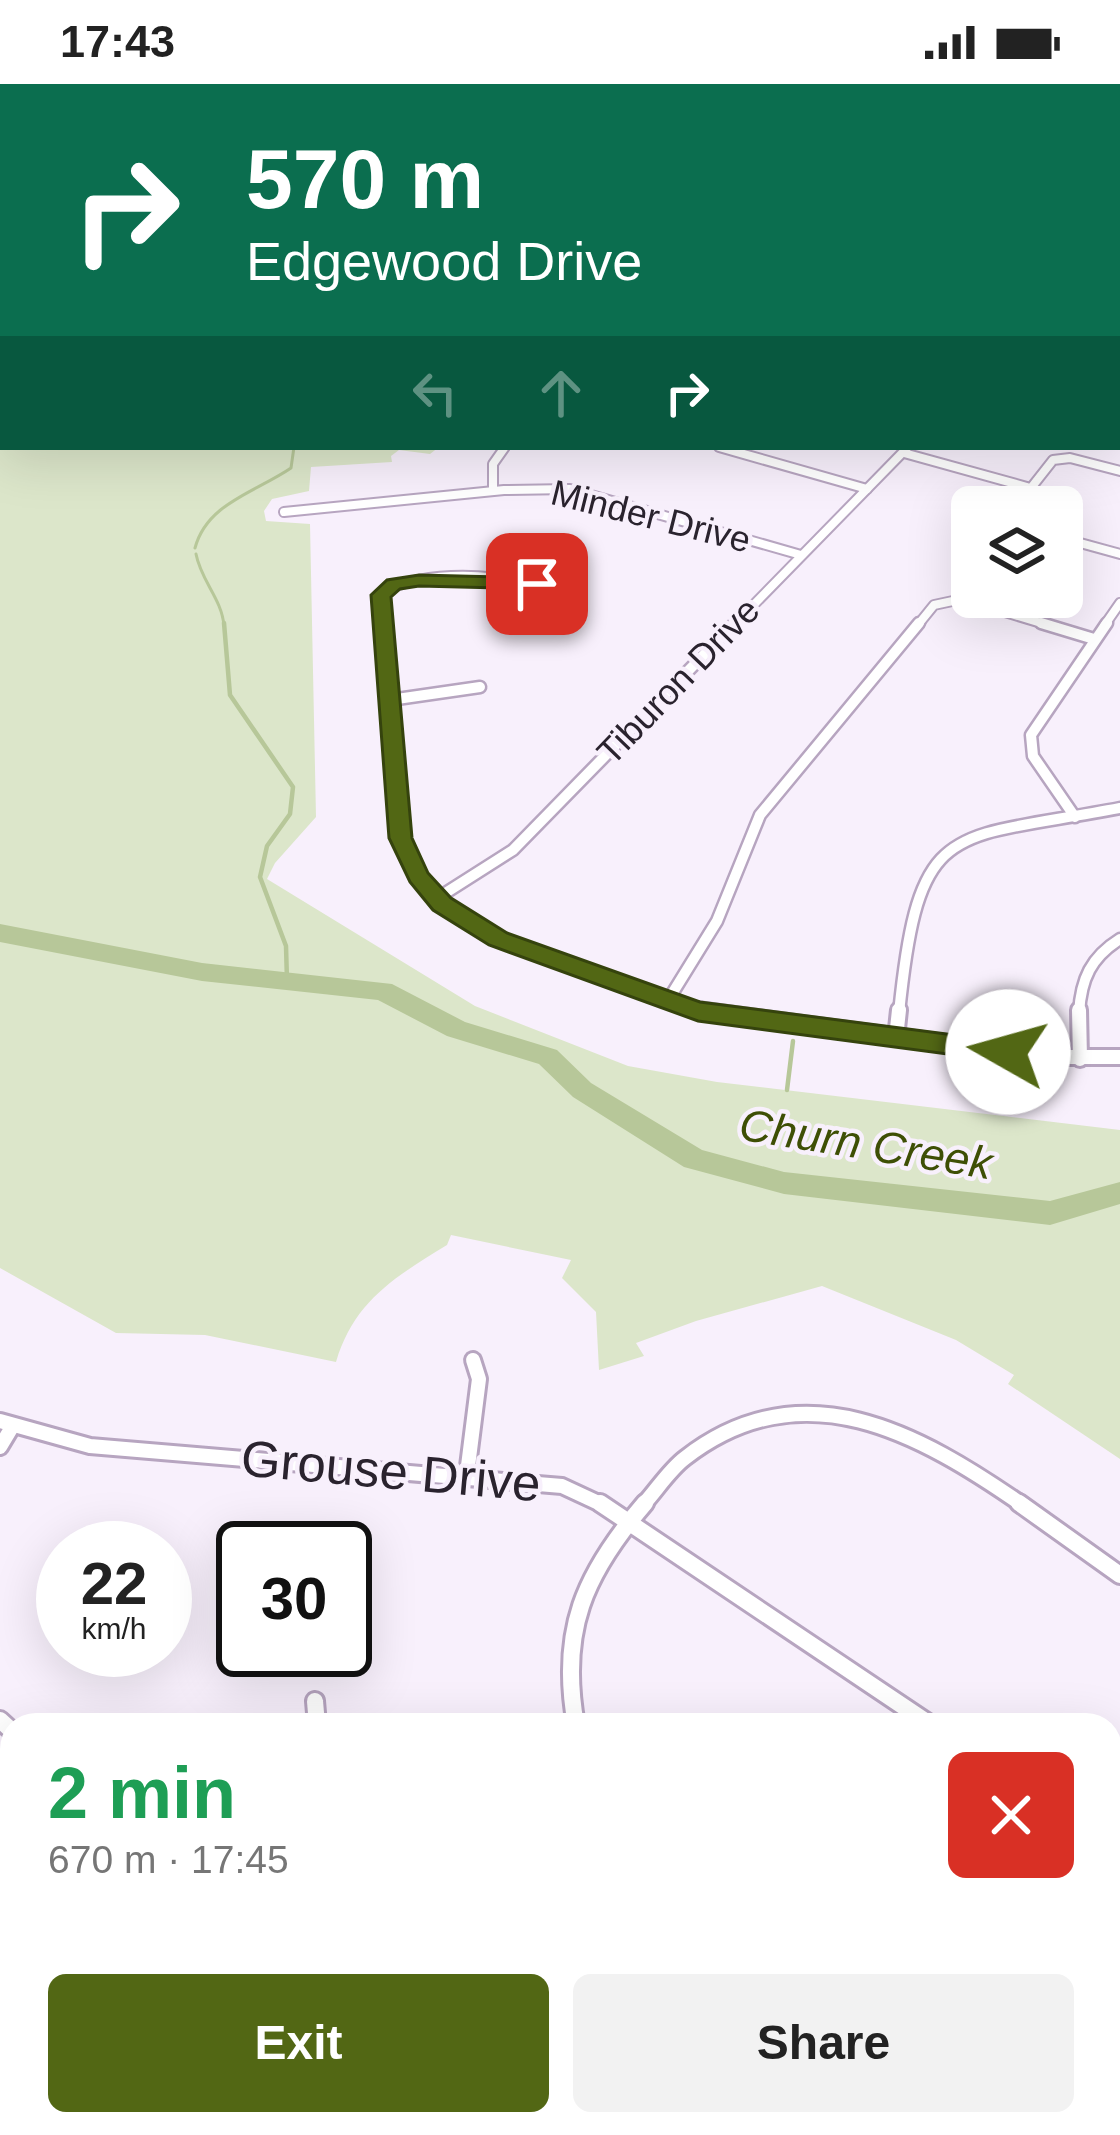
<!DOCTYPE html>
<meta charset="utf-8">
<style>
:root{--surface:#fff;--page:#f2f2f2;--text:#222;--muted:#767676;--accent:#526714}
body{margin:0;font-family:Arial,sans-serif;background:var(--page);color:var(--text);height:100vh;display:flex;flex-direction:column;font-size:45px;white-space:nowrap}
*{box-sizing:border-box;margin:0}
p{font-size:39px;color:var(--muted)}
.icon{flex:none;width:66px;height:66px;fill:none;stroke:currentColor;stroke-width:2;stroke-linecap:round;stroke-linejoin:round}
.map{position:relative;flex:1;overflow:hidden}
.details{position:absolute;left:0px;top:1629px;width:1122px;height:423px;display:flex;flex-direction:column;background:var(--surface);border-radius:36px 36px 0 0;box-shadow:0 12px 48px #0002}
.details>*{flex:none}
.banner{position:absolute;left:0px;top:0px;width:1122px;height:366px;box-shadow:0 12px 48px #0002;background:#0b6e4f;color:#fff;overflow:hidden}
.controls{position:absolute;left:951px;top:402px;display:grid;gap:24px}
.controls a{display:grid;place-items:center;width:132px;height:132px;border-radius:18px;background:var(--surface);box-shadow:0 12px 48px #0002;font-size:60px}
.speed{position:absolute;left:36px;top:1437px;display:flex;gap:24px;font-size:60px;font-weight:700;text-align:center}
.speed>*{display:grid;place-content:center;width:156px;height:156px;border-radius:50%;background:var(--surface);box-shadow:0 12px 48px #0002;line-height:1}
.speed small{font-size:30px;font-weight:400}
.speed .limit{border:6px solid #111;border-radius:18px;background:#fff;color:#111}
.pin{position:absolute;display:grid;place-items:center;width:102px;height:102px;color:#fff;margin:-51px;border-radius:24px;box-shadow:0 6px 18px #0006}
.me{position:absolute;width:132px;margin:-66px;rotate:277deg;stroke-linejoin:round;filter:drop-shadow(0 0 9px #0008)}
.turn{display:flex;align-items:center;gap:42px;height:252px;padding:0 48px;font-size:54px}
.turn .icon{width:156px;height:156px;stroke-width:2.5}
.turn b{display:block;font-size:84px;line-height:102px}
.lanes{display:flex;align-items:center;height:114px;padding:0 48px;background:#0003;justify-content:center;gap:60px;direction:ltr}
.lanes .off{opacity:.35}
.round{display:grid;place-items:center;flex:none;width:126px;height:126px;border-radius:18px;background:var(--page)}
.overview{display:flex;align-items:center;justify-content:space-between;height:204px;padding:0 48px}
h1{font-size:72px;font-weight:600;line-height:90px;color:#1e9e55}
.primary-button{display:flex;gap:24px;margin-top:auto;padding:24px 48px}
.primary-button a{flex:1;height:138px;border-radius:18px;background:var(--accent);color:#fff;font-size:48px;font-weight:600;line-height:138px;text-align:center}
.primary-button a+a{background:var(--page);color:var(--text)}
.status{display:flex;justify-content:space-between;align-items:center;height:84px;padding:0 60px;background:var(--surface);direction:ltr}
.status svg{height:33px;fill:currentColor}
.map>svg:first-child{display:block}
</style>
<div class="status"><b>17:43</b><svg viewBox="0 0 49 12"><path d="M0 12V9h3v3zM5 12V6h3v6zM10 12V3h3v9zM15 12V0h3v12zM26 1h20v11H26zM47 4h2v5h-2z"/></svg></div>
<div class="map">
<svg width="1120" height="2051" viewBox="0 0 1120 2051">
<rect width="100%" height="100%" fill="#f8f0fc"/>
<!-- green -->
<g fill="#dce6ca">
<polygon points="108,0 897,0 930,3 105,3"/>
<path d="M0,79l3,284h436l-9,7 -31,-4 -8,6 1,6 -81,5 -2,24 -37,8 -8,12 2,10 44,3 6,293 -41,46 -8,16 208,127 153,60 89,16 403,48v329l-112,-75 6,-9 -58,-35 -134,-54 -126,35 -60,22 8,13 -45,14 -3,-58 -34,-34 9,-18 -120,-25 -4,10c-52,32 -93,56 -111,117l-131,-27 -89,-2 -116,-65z"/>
</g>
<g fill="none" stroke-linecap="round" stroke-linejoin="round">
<!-- stream-far1 -->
<g stroke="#b7c799" stroke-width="3">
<path d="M195,464c12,-45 61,-56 96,-80l3,-21"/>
<path d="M196,470c5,27 26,45 28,72"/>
</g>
<!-- stream -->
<g stroke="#b7c799" stroke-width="4.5">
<polyline points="224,539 230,611 293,703 290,730 267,762 260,793 286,862 287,897"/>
<polyline points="787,1006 793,957"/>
</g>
<!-- river -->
<polygon fill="#b7c799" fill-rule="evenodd" points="0,840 202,879 392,900 465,938 557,966 591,999 702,1066 784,1088 1050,1117 1120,1098 1120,1120 1050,1141 784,1110 684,1083 573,1013 539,980 447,952 378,916 202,897 0,858"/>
<defs>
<g id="street-far3">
<polyline points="719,363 867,405"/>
<polyline points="904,369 1027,403"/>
<polyline points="493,404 493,380 505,363"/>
<polyline points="1016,423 1053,376 1070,374 1120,387"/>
<polyline points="284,428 504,406 570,405 801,471"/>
<polyline points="1062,454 1120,470"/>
<path d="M385,542l-3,-34c58,-28 134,-14 194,0"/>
<polyline points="733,542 908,363"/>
<polyline points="917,542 934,521 962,515 1051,542"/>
<polyline points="1104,542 1120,519"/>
</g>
<g id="street-far2">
<polyline points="384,539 401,755 426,803 463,836 518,864 705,929"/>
<polyline points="1041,539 1094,555"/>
<polyline points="390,616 480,603"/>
<polyline points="1075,733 1033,672 1031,651 1107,539"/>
<polyline points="436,815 513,766 735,539"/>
<polyline points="667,918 717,837 760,731 919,539"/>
<path d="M899,929c20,-197 49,-172 221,-205"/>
<path d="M1079,929c2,-34 12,-56 41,-74"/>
</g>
<g id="street-far1">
<polyline points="697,926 1052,973 1120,973"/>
<polyline points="1079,926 1080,975"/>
<polyline points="896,954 899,926"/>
<polyline points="0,1337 90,1362 562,1402 605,1422"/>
<polyline points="0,1363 12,1343"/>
<polyline points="467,1390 479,1295 473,1276"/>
<path d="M642,1422c14,-15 27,-36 43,-48 117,-91 234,-25 339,48"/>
</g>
<g id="street">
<polyline points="600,1419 931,1641"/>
<polyline points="1019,1419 1120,1491"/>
<polyline points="315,1617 317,1641"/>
<polyline points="0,1636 12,1647"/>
<path d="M576,1641c-17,-94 8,-151 69,-222"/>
<polyline points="40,2051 176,2042 288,2051"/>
<polyline points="311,2051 313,2040"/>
<polyline points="916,2051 923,2040"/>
</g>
<rect id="secondary" x="1119" y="28" width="1" height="6"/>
</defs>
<!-- street-far3 casing -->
<use href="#street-far3" stroke="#b7a5c0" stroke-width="12"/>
<!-- street-far2 casing -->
<use href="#street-far2" stroke="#b7a5c0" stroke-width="15"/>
<!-- street-far1 casing -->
<use href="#street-far1" stroke="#b7a5c0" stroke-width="20"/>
<!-- street casing -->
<use href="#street" stroke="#b7a5c0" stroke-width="22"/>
<!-- secondary casing -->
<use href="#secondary" stroke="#b7a5c0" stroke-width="6"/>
<!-- street-far3 -->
<use href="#street-far3" stroke="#fff" stroke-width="8"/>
<!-- street-far2 -->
<use href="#street-far2" stroke="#fff" stroke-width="10"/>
<!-- street-far1 -->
<use href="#street-far1" stroke="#fff" stroke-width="14"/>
<!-- street -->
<use href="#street" stroke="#fff" stroke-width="16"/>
<!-- secondary -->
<use href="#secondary" fill="#fff" fill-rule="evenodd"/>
</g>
<!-- route -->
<polygon fill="#526714" stroke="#35430d" stroke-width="3" points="419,491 537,494 547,500 537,505 419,502 400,505 391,513 412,754 428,789 451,814 507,849 700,918 1008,958 1018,961 1022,968 1018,975 1008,978 698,937 489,861 433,826 410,798 389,754 371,511 387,496"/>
<g text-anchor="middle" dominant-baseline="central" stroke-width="9" stroke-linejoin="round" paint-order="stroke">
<!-- far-street labels -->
<g font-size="36" fill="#2a232e" stroke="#f8f0fc">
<text transform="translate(651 432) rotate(14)">Minder Drive</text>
<text transform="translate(678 597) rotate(-46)">Tiburon Drive</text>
</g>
<!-- water labels -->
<g font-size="45" font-style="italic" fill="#3e4f05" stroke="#f8f0fc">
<text transform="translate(866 1060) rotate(9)">Churn Creek</text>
</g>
<!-- near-street labels -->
<g font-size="51" fill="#2a232e" stroke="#f8f0fc">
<text transform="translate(391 1387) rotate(5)">Grouse Drive</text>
</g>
</g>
</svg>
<div class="controls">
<a><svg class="icon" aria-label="layers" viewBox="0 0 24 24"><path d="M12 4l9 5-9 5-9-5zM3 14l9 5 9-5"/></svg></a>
</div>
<div class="speed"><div>22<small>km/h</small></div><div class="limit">30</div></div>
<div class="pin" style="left:537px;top:500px;background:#d93025"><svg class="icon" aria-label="arrive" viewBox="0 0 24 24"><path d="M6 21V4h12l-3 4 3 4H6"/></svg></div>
<svg class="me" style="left:1008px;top:968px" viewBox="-20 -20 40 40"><circle r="19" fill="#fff"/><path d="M0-13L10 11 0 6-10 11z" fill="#526714"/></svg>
<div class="banner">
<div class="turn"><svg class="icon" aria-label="right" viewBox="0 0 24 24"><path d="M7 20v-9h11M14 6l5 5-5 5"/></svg><div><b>570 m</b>Edgewood Drive</div></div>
<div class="lanes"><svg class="icon off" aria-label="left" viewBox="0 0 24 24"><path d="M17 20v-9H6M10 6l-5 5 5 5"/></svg><svg class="icon off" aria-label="ahead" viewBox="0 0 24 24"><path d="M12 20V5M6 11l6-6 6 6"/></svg><svg class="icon" aria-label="right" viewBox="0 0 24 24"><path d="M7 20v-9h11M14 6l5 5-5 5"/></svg></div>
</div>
<section class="details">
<div class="overview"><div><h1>2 min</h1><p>670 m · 17:45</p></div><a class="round" style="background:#d93025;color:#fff"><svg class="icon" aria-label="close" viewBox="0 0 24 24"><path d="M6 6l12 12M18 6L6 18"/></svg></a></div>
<div class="primary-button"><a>Exit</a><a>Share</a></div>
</section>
</div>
